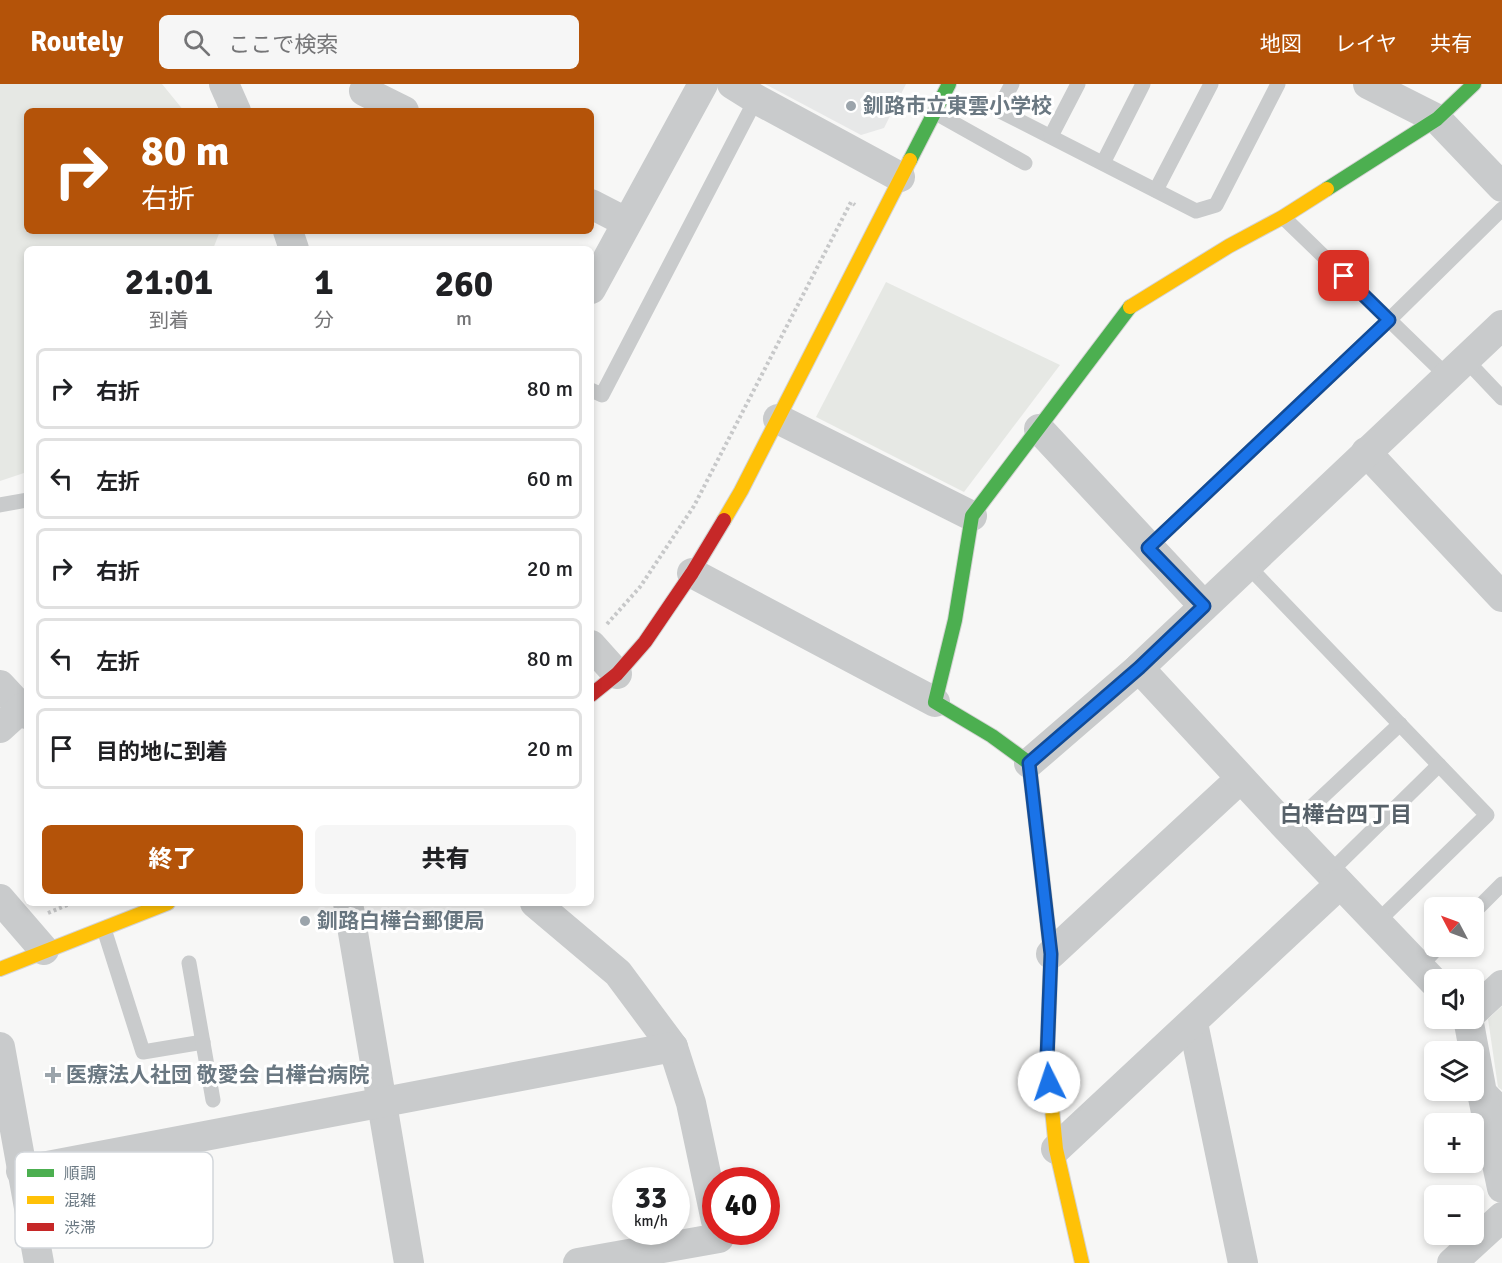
<!DOCTYPE html>
<html lang="ja">
<meta charset="utf-8">
<style>
:root{--surface:#fff;--page:#f6f6f6;--text:#202124;--muted:#757577;--line:#e0e0e0;--accent:#b45309}
body{margin:0;font-family:Signika,"Noto Sans JP",sans-serif;background:var(--page);color:var(--text);height:100vh;display:flex;flex-direction:column;font-size:22px;white-space:nowrap}
*{box-sizing:border-box;margin:0}
p{font-size:20px;color:var(--muted)}
.icon{flex:none;width:33px;height:33px;fill:none;stroke:currentColor;stroke-width:2;stroke-linecap:round;stroke-linejoin:round}
.map{position:relative;flex:1;overflow:hidden}
.side{position:absolute;left:24px;top:162px;width:570px;height:660px;display:flex;flex-direction:column;background:var(--surface);border-radius:9px;box-shadow:0 3px 9px #0003}
.side>*{flex:none}
.banner{position:absolute;left:24px;top:24px;width:570px;height:126px;border-radius:9px;box-shadow:0 3px 9px #0003;background:#b45309;color:#fff;overflow:hidden}
.needle{width:39px;rotate:311deg}
.tools{position:absolute;left:1424px;top:813px;display:grid;gap:12px}
.tools a{display:grid;place-items:center;width:60px;height:60px;border-radius:9px;background:var(--surface);box-shadow:0 3px 9px #0003;font-size:30px}
.speed{position:absolute;left:612px;top:1083px;display:flex;gap:12px;font-size:30px;font-weight:700;text-align:center}
.speed>*{display:grid;place-content:center;width:78px;height:78px;border-radius:50%;background:var(--surface);box-shadow:0 3px 9px #0003;line-height:1}
.speed small{font-size:15px;font-weight:400}
.speed .limit{border:9px solid #d22;background:#fff;color:#111}
.pin{position:absolute;display:grid;place-items:center;width:51px;height:51px;color:#fff;margin:-26px;border-radius:12px;box-shadow:0 3px 9px #0006}
.me{position:absolute;width:66px;margin:-33px;rotate:356deg;stroke-linejoin:round;filter:drop-shadow(0 0 4px #0008)}
.turn{display:flex;align-items:center;gap:21px;height:126px;padding:0 18px;font-size:27px}
.turn .icon{width:78px;height:78px;stroke-width:2.5}
.turn b{display:block;font-size:42px;line-height:51px}
.eta{display:flex;justify-content:space-evenly;align-items:center;height:102px;text-align:center}
.eta b{font-size:36px;font-weight:800;line-height:42px}
.primary-button{display:flex;gap:12px;margin-top:auto;padding:12px 18px}
.primary-button a{flex:1;height:69px;border-radius:9px;background:var(--accent);color:#fff;font-size:24px;font-weight:800;line-height:69px;text-align:center}
.primary-button a+a{background:var(--page);color:var(--text)}
ul{padding:0;list-style:none}
li{display:flex;align-items:center;gap:18px;height:81px;margin:0 12px 9px;padding:0 6px;border:3px solid var(--line);border-radius:9px}
li div{flex:1}
li b{display:block;font-size:22px}
li em{font-style:normal}
header{display:flex;align-items:center;gap:36px;box-sizing:border-box;height:84px;padding:0 30px;background:var(--accent);color:#fff}
header strong{font-size:28px}
nav{display:flex;gap:33px;margin-inline-start:auto;font-size:21px}
.search{width:420px;height:54px;background:var(--page);display:flex;align-items:center;gap:15px;box-sizing:border-box;padding:0 21px;border-radius:9px;color:var(--muted);font-size:22px}
.map>svg:first-child{display:block}
</style>
<header>
<strong>Routely</strong>
<div class="search"><svg class="icon" aria-label="search" viewBox="0 0 24 24"><circle cx="10" cy="10" r="6"/><path d="M15 15l6 6"/></svg>ここで検索</div>
<nav><a>地図</a><a>レイヤ</a><a>共有</a></nav>
</header>
<div class="map">
<svg width="1502" height="1179" viewBox="0 0 1502 1179">
<rect width="100%" height="100%" fill="#f7f7f6"/>
<!-- built -->
<polygon fill="#e7e8e8" points="765,0 906,0 884,44 861,51"/>
<!-- green -->
<g fill="#e6e8e4">
<polygon points="0,0 162,0 184,27 27,27 27,147 220,147 213,165 27,165 27,388 0,397"/>
<polygon points="886,198 1060,281 964,408 816,333"/>
<polygon points="1502,922 1502,1006 1498,1003 1488,935"/>
</g>
<g fill="none" stroke-linecap="round" stroke-linejoin="round">
<defs>
<g id="fast">
<polyline points="910,76 949,0"/>
<polyline points="1327,105 1437,35 1474,0"/>
<polyline points="1031,695 1029,679 992,652 935,618 955,536 972,432 1130,223"/>
</g>
<g id="slow">
<polyline points="1130,223 1229,162 1283,133 1327,105"/>
<polyline points="724,436 741,407 910,76"/>
<polyline points="1031,695 1051,870 1047,975 1056,1065 1082,1179"/>
<polyline points="0,885 168,819"/>
</g>
<polyline id="jam" points="591,611 617,590 645,558 692,489 724,436"/>
</defs>
<!-- fast casing -->
<use href="#fast" stroke="#d3d3d3" stroke-width="16"/>
<!-- slow casing -->
<use href="#slow" stroke="#d3d3d3" stroke-width="16"/>
<!-- jam casing -->
<use href="#jam" stroke="#d3d3d3" stroke-width="16"/>
<!-- path -->
<g stroke="#c7c8c9" stroke-width="4" stroke-dasharray="3 3" stroke-linecap="butt">
<polyline points="607,540 640,503 694,422 851,118 855,121"/>
<polyline points="48,829 72,819"/>
</g>
<!-- lane -->
<g stroke="#c9cbcc" stroke-width="15">
<polyline points="1012,0 998,26 1196,127 1216,121 1278,0"/>
<polyline points="934,28 1025,79"/>
<polyline points="1051,52 1078,0"/>
<polyline points="1103,79 1143,0"/>
<polyline points="1156,106 1211,0"/>
<polyline points="1283,133 1447,292"/>
<polyline points="1465,275 1502,314"/>
<polyline points="591,306 602,311 756,15"/>
<polyline points="0,421 27,416"/>
<polyline points="1148,464 1389,236 1502,125"/>
<polyline points="1247,481 1487,731 1377,838"/>
<polyline points="1288,745 1400,640"/>
<polyline points="1329,789 1439,681"/>
<polyline points="1473,829 1502,800"/>
<polyline points="104,845 143,968 203,958"/>
<polyline points="189,879 213,1016"/>
<polyline points="1419,883 1439,862"/>
</g>
<!-- street -->
<g stroke="#c9cbcc" stroke-width="30">
<polyline points="224,0 236,27"/>
<polyline points="732,0 756,15 900,93"/>
<polyline points="1368,0 1437,35 1502,103"/>
<polyline points="364,7 404,27"/>
<polyline points="591,120 626,138"/>
<polyline points="288,147 294,165"/>
<polyline points="591,205 703,0"/>
<polyline points="778,335 972,432"/>
<polyline points="1039,345 1204,522"/>
<polyline points="1366,368 1502,513"/>
<polyline points="692,489 935,618"/>
<polyline points="591,561 617,590"/>
<polyline points="0,601 27,630"/>
<polyline points="0,644 22,624"/>
<polyline points="1029,679 1139,584"/>
<polyline points="0,815 44,866"/>
<polyline points="348,819 409,1179"/>
<polyline points="535,819 618,889 673,963 691,1019 716,1137"/>
<polyline points="1051,870 1240,695"/>
<polyline points="1434,898 1288,745 1139,584 1502,241"/>
<polyline points="1473,928 1502,901"/>
<polyline points="1468,934 1482,1009 1502,1030"/>
<polyline points="1193,939 1243,1179"/>
<polyline points="0,963 39,1179"/>
<polyline points="1482,1009 1502,1104"/>
<polyline points="1056,1065 1340,800"/>
<polyline points="21,1087 673,963"/>
<polyline points="578,1179 719,1154"/>
<polyline points="1452,1179 1502,1133"/>
</g>
<!-- fast -->
<use href="#fast" stroke="#4caf50" stroke-width="14"/>
<!-- slow -->
<use href="#slow" stroke="#ffc107" stroke-width="14"/>
<!-- jam -->
<use href="#jam" stroke="#c62828" stroke-width="14"/>
</g>
<g fill="none" stroke-linecap="round" stroke-linejoin="round">
<defs>
<polyline id="route" points="1049,998 1047,975 1051,870 1029,679 1139,584 1204,522 1148,464 1389,236 1344,192"/>
</defs>
<!-- route casing -->
<use href="#route" stroke="#114b97" stroke-width="15"/>
<!-- route -->
<use href="#route" stroke="#1a73e8" stroke-width="10"/>
</g>
<!-- markers -->
<g fill="#9ba4ab" stroke="#fff" stroke-width="2">
<circle cx="851" cy="22" r="6"/>
<circle cx="305" cy="837" r="6"/>
<path d="M50 982h6v6h6v6h-6v6h-6v-6h-6v-6h6z"/>
</g>
<g text-anchor="middle" dominant-baseline="central" stroke-width="6" stroke-linejoin="round" paint-order="stroke">
<!-- poi labels -->
<g font-size="21" font-weight="bold" fill="#6a7882" stroke="#fff" text-anchor="start">
<text x="863" y="22">釧路市立東雲小学校</text>
<text x="317" y="837">釧路白樺台郵便局</text>
<text x="66" y="991">医療法人社団 敬愛会 白樺台病院</text>
</g>
<!-- neighbourhood labels -->
<g font-size="22" font-weight="bold" fill="#576169" stroke="#fff">
<text x="1346" y="730">白樺台四丁目</text>
</g>
</g>
<!-- legend -->
<rect x="15" y="1068" width="198" height="96" rx="9" fill="#fff" stroke="#d2d6da" stroke-width="1.5"/>
<rect x="27" y="1085" width="27" height="8" fill="#4caf50"/>
<rect x="27" y="1112" width="27" height="8" fill="#ffc107"/>
<rect x="27" y="1139" width="27" height="8" fill="#c62828"/>
<g font-size="16" fill="#6a7882">
<text x="64" y="1095">順調</text>
<text x="64" y="1122">混雑</text>
<text x="64" y="1149">渋滞</text>
</g>
</svg>
<div class="tools">
<a><svg class="needle" viewBox="-14 -14 28 28"><path d="M0-13l5 13h-10z" fill="#e53935"/><path d="M0 13l5-13h-10z" fill="#757577"/></svg></a>
<a><svg class="icon" aria-label="sound" viewBox="0 0 24 24"><path d="M4 9h4l5-4v14l-5-4H4zM17 9q2 3 0 6"/></svg></a>
<a><svg class="icon" aria-label="layers" viewBox="0 0 24 24"><path d="M12 4l9 5-9 5-9-5zM3 14l9 5 9-5"/></svg></a>
<a>+</a>
<a>−</a>
</div>
<div class="speed"><div>33<small>km/h</small></div><div class="limit">40</div></div>
<div class="pin" style="left:1344px;top:192px;background:#d93025"><svg class="icon" aria-label="arrive" viewBox="0 0 24 24"><path d="M6 21V4h12l-3 4 3 4H6"/></svg></div>
<svg class="me" style="left:1049px;top:998px" viewBox="-20 -20 40 40"><circle r="19" fill="#fff"/><path d="M0-13L10 11 0 6-10 11z" fill="#1a73e8"/></svg>
<div class="banner">
<div class="turn"><svg class="icon" aria-label="right" viewBox="0 0 24 24"><path d="M7 20v-9h11M14 6l5 5-5 5"/></svg><div><b>80 m</b>右折</div></div>
</div>
<section class="side">
<div class="eta">
<div><b>21:01</b><p>到着</p></div>
<div><b>1</b><p>分</p></div>
<div><b>260</b><p>m</p></div>
</div>
<ul>
<li><svg class="icon" aria-label="right" viewBox="0 0 24 24"><path d="M7 20v-9h11M14 6l5 5-5 5"/></svg><div><b>右折</b></div><em>80 m</em></li>
<li><svg class="icon" aria-label="left" viewBox="0 0 24 24"><path d="M17 20v-9H6M10 6l-5 5 5 5"/></svg><div><b>左折</b></div><em>60 m</em></li>
<li><svg class="icon" aria-label="right" viewBox="0 0 24 24"><path d="M7 20v-9h11M14 6l5 5-5 5"/></svg><div><b>右折</b></div><em>20 m</em></li>
<li><svg class="icon" aria-label="left" viewBox="0 0 24 24"><path d="M17 20v-9H6M10 6l-5 5 5 5"/></svg><div><b>左折</b></div><em>80 m</em></li>
<li><svg class="icon" aria-label="arrive" viewBox="0 0 24 24"><path d="M6 21V4h12l-3 4 3 4H6"/></svg><div><b>目的地に到着</b></div><em>20 m</em></li>
</ul>
<div class="primary-button"><a>終了</a><a>共有</a></div>
</section>
</div>
